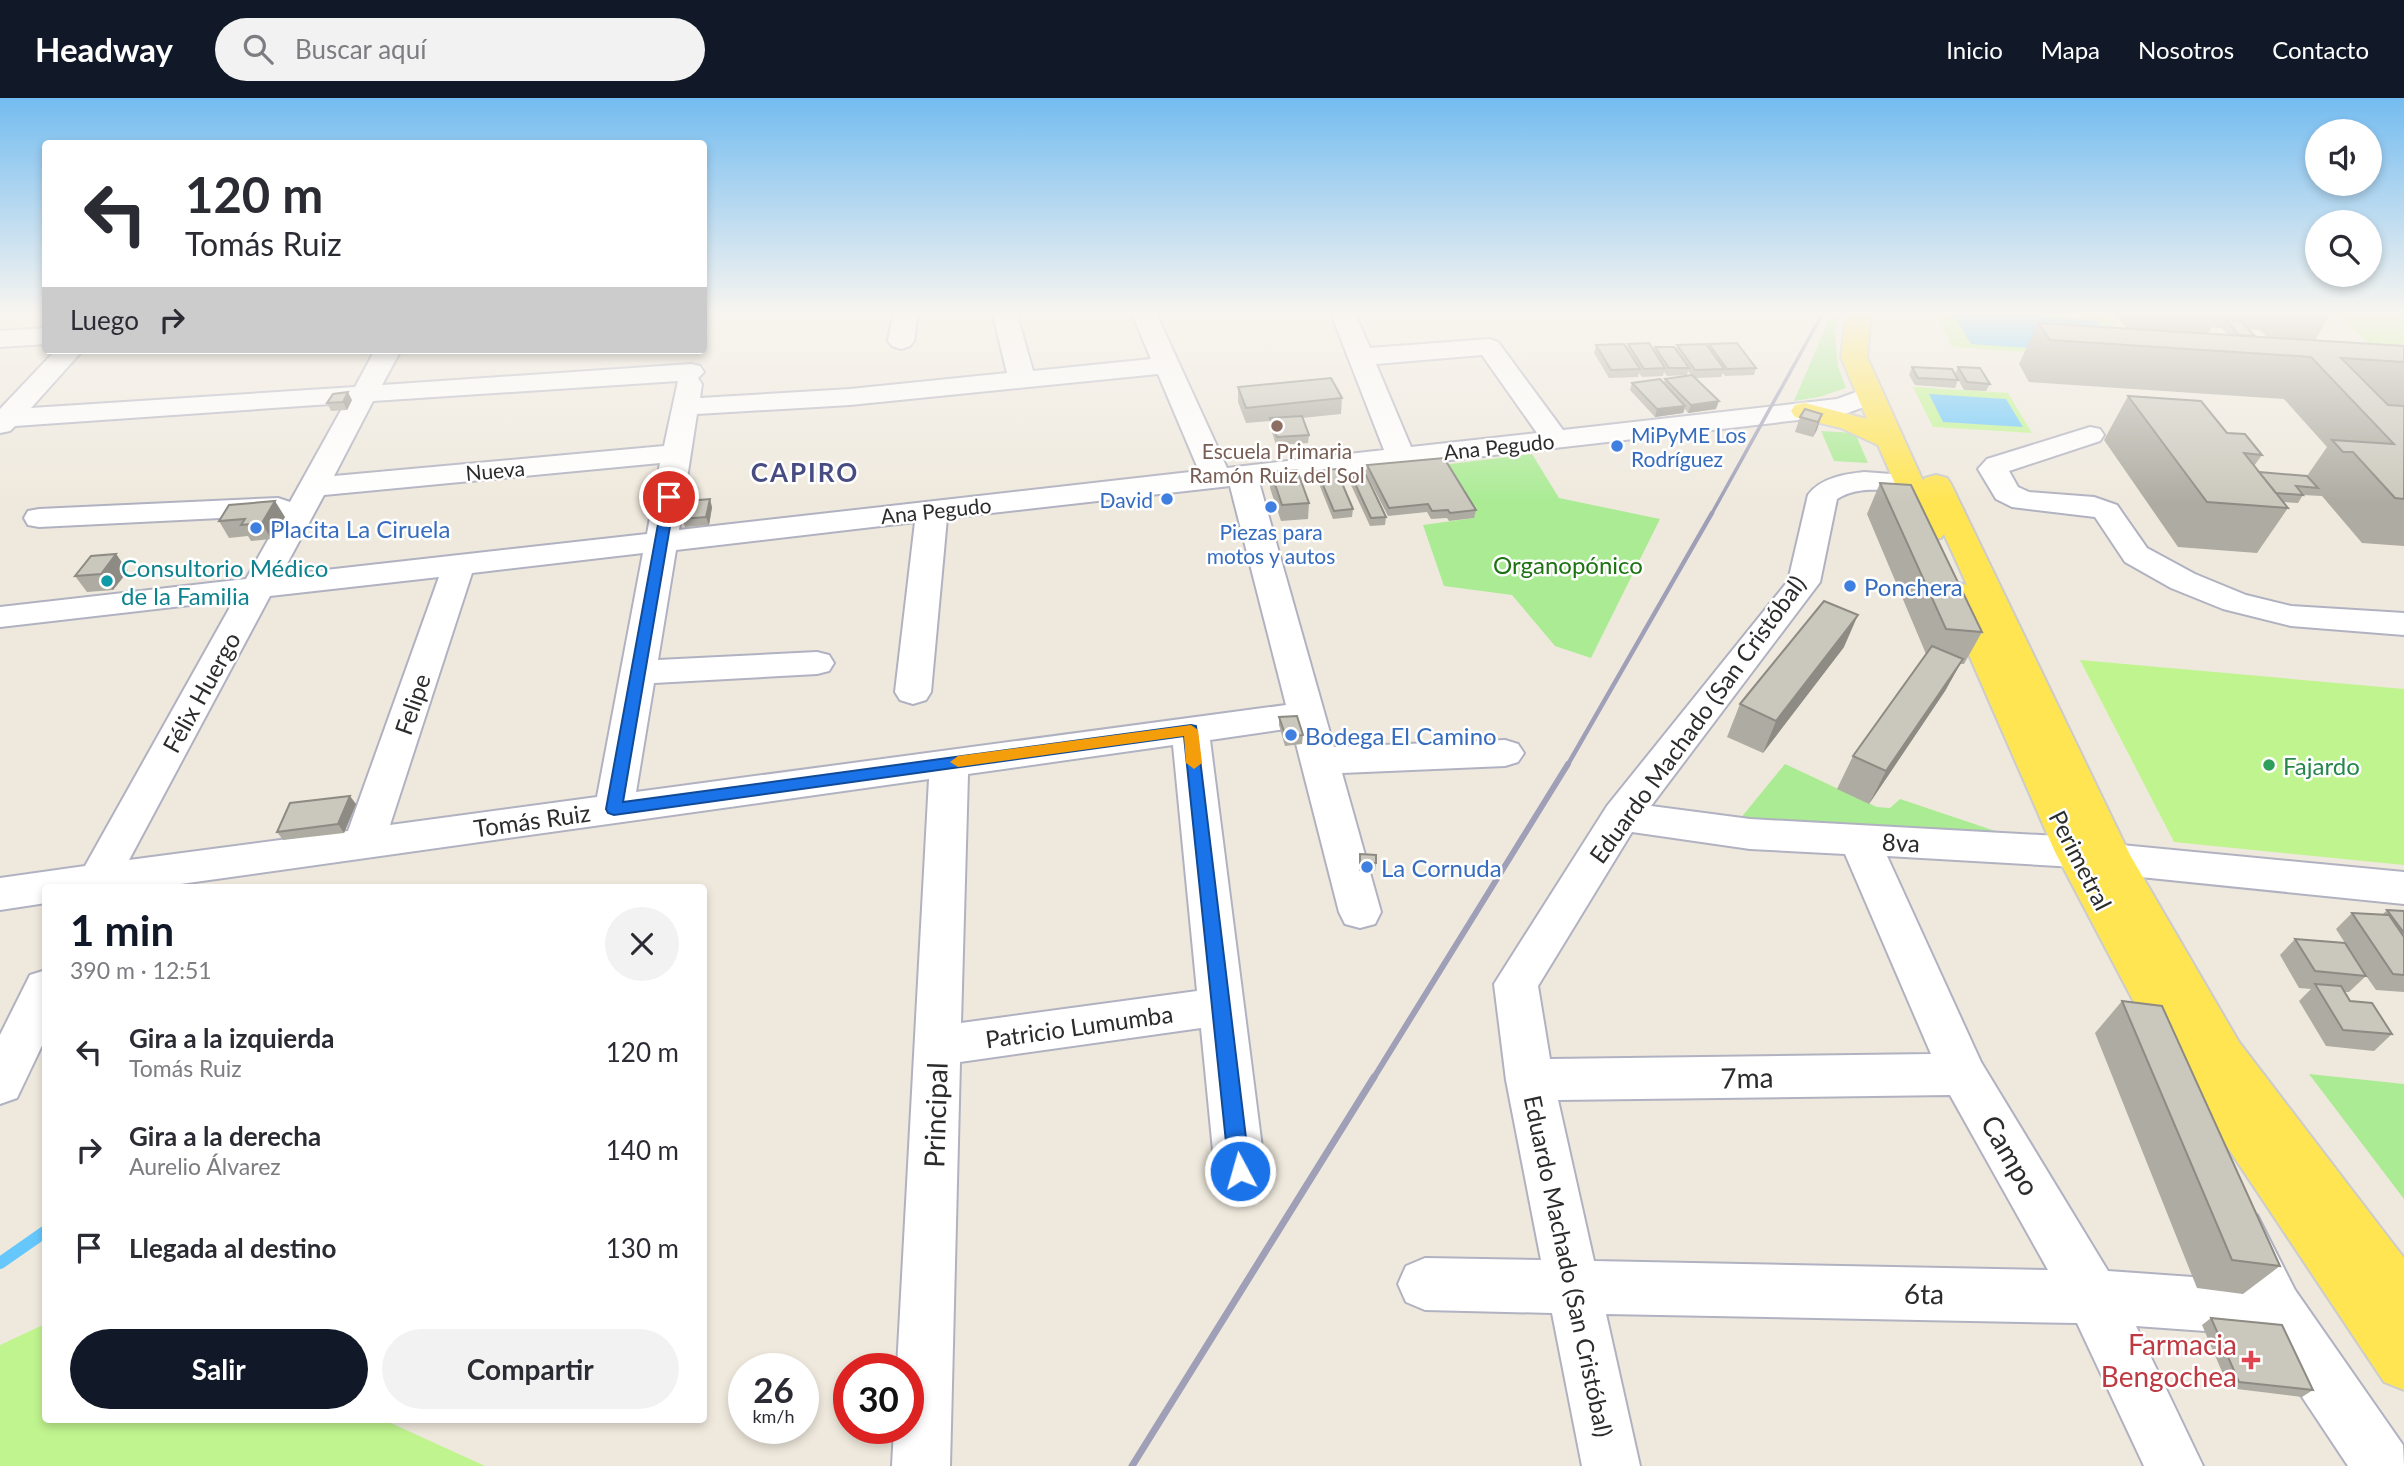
<!DOCTYPE html>
<html lang="es">
<meta charset="utf-8">
<style>
:root{--surface:#fff;--page:#f2f2f3;--text:#2b2b33;--muted:#7c7c81;--accent:#111827}
body{margin:0;font-family:Lato,sans-serif;background:var(--page);color:var(--text);height:100vh;display:flex;flex-direction:column;font-size:26px;white-space:nowrap}
*{box-sizing:border-box;margin:0}
p{font-size:23px;color:var(--muted)}
.icon{flex:none;width:38px;height:38px;fill:none;stroke:currentColor;stroke-width:2;stroke-linecap:round;stroke-linejoin:round}
.map{position:relative;flex:1;overflow:hidden}
.panel{position:absolute;left:42px;top:786px;width:665px;height:539px;display:flex;flex-direction:column;background:var(--surface);border-radius:7px;box-shadow:0 4px 10px #0003}
.panel>*{flex:none}
.hud{position:absolute;left:42px;top:42px;width:665px;height:214px;border-radius:7px;box-shadow:0 4px 10px #0003;background:#fff;color:var(--text);overflow:hidden}
.buttons{position:absolute;left:2305px;top:21px;display:grid;gap:14px}
.buttons a{display:grid;place-items:center;width:77px;height:77px;border-radius:50%;background:var(--surface);box-shadow:0 4px 10px #0003;font-size:35px}
.speed{position:absolute;left:728px;top:1255px;display:flex;gap:14px;font-size:35px;font-weight:700;text-align:center}
.speed>*{display:grid;place-content:center;width:91px;height:91px;border-radius:50%;background:var(--surface);box-shadow:0 4px 10px #0003;line-height:1}
.speed small{font-size:18px;font-weight:400}
.speed .limit{border:10px solid #d22;background:#fff;color:#111}
.pin{position:absolute;display:grid;place-items:center;width:60px;height:60px;color:#fff;margin:-30px;border:4px solid #fff;border-radius:50%;box-shadow:0 2px 7px #0007}
.me{position:absolute;width:77px;margin:-38px;rotate:354deg;stroke-linejoin:round;filter:drop-shadow(0 0 5px #0008)}
.turn{display:flex;align-items:center;gap:24px;height:147px;padding:0 28px;font-size:32px}
.turn .icon{width:91px;height:91px;stroke-width:2.5}
.turn b{display:block;font-size:49px;line-height:60px}
.then{display:flex;align-items:center;height:66px;padding:0 28px;background:#0003;gap:14px;font-size:26px}
.round{display:grid;place-items:center;flex:none;width:74px;height:74px;border-radius:37px;background:var(--page)}
.overview{display:flex;align-items:center;justify-content:space-between;height:119px;padding:0 28px}
h1{font-size:42px;font-weight:700;line-height:52px;color:var(--accent)}
.button{display:flex;gap:14px;margin-top:auto;padding:14px 28px}
.button a{flex:1;height:80px;border-radius:42px;background:var(--accent);color:#fff;font-size:28px;font-weight:700;line-height:80px;text-align:center}
.button a+a{background:var(--page);color:var(--text)}
ul{padding:0;list-style:none}
li{display:flex;align-items:center;gap:21px;height:98px;padding:0 28px}
li div{flex:1}
li b{display:block;font-size:26px}
li em{font-style:normal}
header{display:flex;align-items:center;gap:42px;box-sizing:border-box;height:98px;padding:0 35px;background:var(--accent);color:#fff}
header strong{font-size:33px}
nav{display:flex;gap:38px;margin-inline-start:auto;font-size:24px}
.search{width:490px;height:63px;background:var(--page);display:flex;align-items:center;gap:18px;box-sizing:border-box;padding:0 24px;border-radius:38px;color:var(--muted);font-size:26px}
.map>svg:first-child{display:block}
</style>
<header>
<strong>Headway</strong>
<div class="search"><svg class="icon" aria-label="search" viewBox="0 0 24 24"><circle cx="10" cy="10" r="6"/><path d="M15 15l6 6"/></svg>Buscar aquí</div>
<nav><a>Inicio</a><a>Mapa</a><a>Nosotros</a><a>Contacto</a></nav>
</header>
<div class="map">
<svg width="2404" height="1368" viewBox="0 0 2404 1368">
<rect width="100%" height="100%" fill="#efe9dd"/>
<!-- green -->
<g fill="#aaeb94">
<polygon points="1829,213 1839,213 1835,234 1838,268 1846,290 1819,299 1794,303 1826,229"/>
<polygon points="1821,333 1855,335 1868,365 1834,363"/>
<polygon points="1532,356 1559,400 1660,421 1591,560 1555,548 1512,497 1444,488 1423,427 1474,420 1442,367"/>
<polygon points="1785,666 1877,709 1890,710 1900,701 2019,741 1735,727"/>
<polygon points="2309,976 2404,986 2404,1101"/>
</g>
<!-- pitch -->
<g fill="#c0f48f">
<polygon points="1934,213 2047,213 2107,217 2140,262 1953,249"/>
<polygon points="2334,213 2404,213 2404,266 2390,265"/>
<polygon points="1913,289 2008,295 2032,335 1933,329"/>
<polygon points="2080,562 2404,591 2404,767 2174,744"/>
<polygon points="45,1226 46,1321 382,1321 485,1368 0,1368 0,1247"/>
</g>
<!-- water -->
<g fill="#66c7fc">
<polygon points="1952,214 2096,222 2121,256 1971,246"/>
<polygon points="1929,296 2006,301 2023,329 1943,324"/>
</g>
<g fill="none" stroke-linecap="round" stroke-linejoin="round">
<!-- stream -->
<polyline stroke="#66c7fc" stroke-width="12" points="0,1165 46,1133"/>
<defs>
<g id="minor">
<polygon points="894,213 918,213 914,243 910,248 901,251 892,248 888,243"/>
<path d="M992,213h24l17,60 118,-12 -20,-48h24l72,157 157,-18 -54,-139h24l16,37 119,-9 9,3 65,88 274,-31 33,-12 10,2 4,6 -4,6 -38,14 -583,67 75,265 171,-7 13,4 6,9 -6,9 -13,4 -163,7 39,139 -6,12 -15,4 -15,-4 -6,-12 -47,-184 -82,12 55,431 -7,16 -18,7 -18,-7 -7,-16 -14,-143 -241,34 -10,404h-58l2,-38h14v-60h-11l32,-589 -770,108h-113v16l-46,7v-32l85,-12 149,-266 -234,27v-20l246,-28 36,-64 -243,12 -11,-2 -4,-7 4,-7 11,-2 239,-11 12,4 55,-99 -330,23 -5,5 -10,2v-24l56,-59h27l-52,58 324,-21 20,-37h26l-19,35 309,-21 9,2 4,6 -6,6 4,6 -2,14 150,-9 157,-16zM1482,257l55,78 -126,14 -35,-83zM1158,276l41,97 -520,59 18,-116 153,-9zM678,283l-14,65 -330,30 39,-75zM660,365l-13,71 -366,41 43,-80zM1230,388l56,219 -650,87 18,-109 163,-9 12,-3 5,-8 -5,-8 -12,-3 -159,8 18,-110 239,-28 -20,170 5,8 13,4 13,-4 5,-8 16,-174zM643,455l-46,244 -207,28 82,-252zM439,479l-91,254 -219,29 141,-264zM1173,647l24,246 -236,32 7,-249z"/>
<polygon points="46,230 46,246 0,249 0,233"/>
<polygon points="2090,329 2100,331 2104,337 2100,343 2009,373 2018,389 2029,394 2094,399 2117,407 2147,450 2195,476 2246,497 2291,508 2404,515 2404,537 2291,528 2223,511 2171,490 2125,464 2095,419 2012,409 1996,401 1978,371 1987,361"/>
<path d="M1864,374l55,4 5,6 -5,6c-27,7 -56,-6 -82,11l-17,83 -169,224 99,13 325,18 36,7 293,28v32l-293,-30 -36,-7 -188,-11 94,206 127,209 127,9 -22,-48 8,-17 18,-8 18,8 38,75 108,155 1,21h-56l-87,-131 -125,-9 67,140h-59l-67,-143 -471,-9 34,152h-58l-30,-153 -127,-3 -19,-8 -8,-18 8,-18 19,-8 116,2 -35,-180 -12,-96 113,-178 181,-225 20,-86c12,-17 37,-21 56,-23zM1632,734l118,17 95,5 86,200 -381,5 -12,-73zM1950,997l98,175 -454,-9 -36,-161z"/>
<polygon points="46,872 46,939 17,1000 0,1006 0,937 30,877"/>
</g>
<polygon id="major" points="1847,213 1871,213 1867,259 1923,383 1925,380 1936,377 1947,380 1951,386 2130,757 2239,944 2404,1160 2404,1292 2384,1284 2146,927 2055,754 1942,495 1946,488 1958,485 1967,487 1944,436 1941,440 1930,442 1919,440 1878,347 1841,330 1795,319 1791,313 1795,307 1805,305 1867,321 1841,259"/>
</defs>
<!-- minor casing -->
<use href="#minor" stroke="#b1b2c1" stroke-width="4"/>
<!-- major casing -->
<use href="#major" stroke="#ccc" stroke-width="4"/>
<!-- minor -->
<use href="#minor" fill="#fff" fill-rule="evenodd"/>
<!-- major -->
<use href="#major" fill="#ffe552" fill-rule="evenodd"/>
<!-- rail-far3 -->
<polyline stroke="#9fa0b8" stroke-width="3.5" points="1711,417 1824,213"/>
<!-- rail-far2 -->
<polyline stroke="#9fa0b8" stroke-width="4.5" points="1567,668 1712,415"/>
<!-- rail-far1 -->
<polyline stroke="#9fa0b8" stroke-width="6" points="1373,981 1568,666"/>
<!-- rail -->
<polyline stroke="#9fa0b8" stroke-width="7" points="1132,1368 1374,979"/>
</g>
<!-- wall -->
<g fill="#aeaba2" fill-rule="evenodd">
<path d="M2087,213h246l-18,29 89,6v200l-42,-3 -40,-47 -19,-1 -5,8 -15,-1 5,6 -31,45 -79,-6 -74,-107 24,-44 99,37 35,22 -8,11 5,6 48,4 20,-29 -43,-48 -255,-17 -10,-18 19,-41 88,5 -12,-15zM2212,229l10,1 6,7 -20,-1zM2249,231l10,1 8,7 -12,-1z"/>
<polygon points="1628,246 1654,253 1655,249 1676,251 1677,247 1708,250 1709,246 1756,270 1754,277 1725,278 1723,275 1721,279 1695,280 1716,311 1688,315 1685,311 1683,315 1655,319 1630,292 1632,285 1664,285 1665,281 1691,277 1688,273 1687,277 1667,278 1664,274 1663,278 1642,279 1639,275 1638,279 1609,280 1594,255 1596,247 1627,251"/>
<polygon points="1912,269 1958,282 1955,290 1915,287 1909,277"/>
<polygon points="1958,269 1990,286 1986,293 1964,292 1955,276"/>
<polygon points="1238,289 1342,300 1341,316 1302,320 1309,337 1308,345 1276,347 1270,328 1270,323 1246,325 1238,304"/>
<polygon points="352,302 347,312 331,313 327,305"/>
<polygon points="1822,316 1813,339 1795,334 1800,319"/>
<polygon points="1367,367 1476,412 1474,420 1449,423 1447,420 1431,421 1427,414 1388,418 1366,375"/>
<polygon points="1317,373 1353,411 1352,419 1333,421 1317,381"/>
<polygon points="1271,374 1309,405 1308,421 1281,423 1270,390"/>
<polygon points="1352,379 1386,419 1385,427 1370,428 1351,387"/>
<polygon points="1880,385 1982,534 1964,566 1960,566 1945,593 1869,706 1837,691 1853,658 1926,556 1867,416"/>
<polygon points="229,407 285,419 271,441 251,443 248,438 229,440 219,423"/>
<polygon points="712,409 709,427 685,429 682,421"/>
<polygon points="116,456 128,473 113,492 87,494 75,478"/>
<polygon points="1844,549 1763,655 1727,639 1740,606"/>
<polygon points="1279,619 1303,637 1302,646 1285,648 1279,627"/>
<polygon points="356,706 344,735 283,742 277,734"/>
<polygon points="1360,756 1376,765 1375,773 1359,773"/>
<polygon points="2387,812 2404,813 2404,894 2376,892 2362,872 2366,878 2349,894 2344,894 2350,903 2392,936 2374,953 2326,948 2299,903 2311,891 2299,890 2280,857 2295,841 2345,845 2336,831 2352,815 2382,817"/>
<polygon points="2122,903 2280,1168 2243,1196 2197,1190 2095,935"/>
<polygon points="2211,1220 2313,1292 2302,1299 2229,1290 2202,1227"/>
</g>
<!-- shaded-wall -->
<g fill="#8d8b84">
<polygon points="348,294 352,302 347,312 343,304"/>
<polygon points="1719,303 1716,311 1688,315 1691,307"/>
<polygon points="1685,308 1683,315 1655,319 1657,311"/>
<polygon points="1822,316 1817,332 1813,339 1818,324"/>
<polygon points="710,401 712,409 709,427 706,419"/>
<polygon points="275,403 285,419 271,441 262,425"/>
<polygon points="116,456 128,473 113,492 101,476"/>
<polygon points="1858,517 1844,549 1763,655 1776,623"/>
<polygon points="1963,561 1945,593 1869,706 1886,673"/>
<polygon points="350,698 356,706 344,735 338,726"/>
</g>
<!-- building -->
<g fill="#cac7bc" stroke="#8d8b84" stroke-width="2">
<polygon points="2226,222 2241,223 2255,238 2239,237"/>
<polygon points="2038,225 2404,248 2404,264 2341,260 2388,307 2404,308 2404,401 2395,400 2353,354 2343,354 2332,342 2394,346 2311,259 2050,242"/>
<polygon points="1649,245 1665,270 1644,271 1628,246"/>
<polygon points="1737,245 1756,270 1727,271 1709,246"/>
<polygon points="1624,246 1640,271 1611,272 1596,247"/>
<polygon points="1706,246 1724,271 1695,272 1677,247"/>
<polygon points="1655,249 1674,249 1689,270 1669,270"/>
<polygon points="1912,269 1952,271 1958,282 1918,280"/>
<polygon points="1958,269 1980,270 1990,286 1967,284"/>
<polygon points="1692,277 1719,303 1691,307 1665,281"/>
<polygon points="1331,280 1342,300 1246,310 1238,289"/>
<polygon points="1660,281 1685,308 1657,311 1632,285"/>
<polygon points="348,294 343,304 327,305 333,296"/>
<polygon points="2128,298 2201,303 2227,335 2245,336 2262,357 2244,355 2288,410 2207,404"/>
<polygon points="1805,311 1822,316 1818,324 1800,319"/>
<polygon points="1302,318 1309,337 1277,339 1270,320"/>
<polygon points="1444,360 1476,412 1450,415 1448,412 1432,413 1428,406 1389,410 1367,367"/>
<polygon points="1336,371 1353,411 1334,413 1317,373"/>
<polygon points="1297,372 1309,405 1282,407 1271,374"/>
<polygon points="2259,374 2307,378 2318,390 2296,388 2303,397 2276,395"/>
<polygon points="1366,377 1386,419 1371,420 1352,379"/>
<polygon points="1880,385 1911,387 1982,534 1946,531"/>
<polygon points="710,401 706,419 682,421 687,403"/>
<polygon points="275,403 262,425 241,427 245,421 219,423 229,407"/>
<polygon points="116,456 101,476 75,478 91,458"/>
<polygon points="1824,503 1858,517 1776,623 1740,606"/>
<polygon points="1932,548 1963,561 1886,673 1853,658"/>
<polygon points="1297,618 1303,637 1286,639 1279,619"/>
<polygon points="350,698 338,726 277,734 290,705"/>
<polygon points="1360,756 1376,757 1376,765 1360,765"/>
<polygon points="2387,812 2404,813 2404,835"/>
<polygon points="2352,815 2389,817 2404,839 2404,877 2393,876"/>
<polygon points="2295,841 2345,845 2366,878 2315,873"/>
<polygon points="2315,886 2341,888 2350,903 2372,905 2392,936 2343,932"/>
<polygon points="2122,903 2162,908 2280,1168 2232,1162"/>
<polygon points="2211,1220 2282,1227 2313,1292 2239,1284"/>
</g>
<!-- sky -->
<linearGradient id="sky" x2="0" y2="1"><stop stop-color="#74bcf0"/><stop offset="0.53" stop-color="#f8f5f0"/><stop offset="1" stop-color="#f8f5f0" stop-opacity="0"/></linearGradient>
<rect width="2404" height="405" fill="url(#sky)"/>
<!-- route -->
<polygon fill="#1a73e8" stroke="#114b97" stroke-width="2" points="669,396 675,399 623,704 1191,627 1196,628 1250,1073 1247,1079 1240,1082 1232,1079 1229,1073 1184,638 614,717 608,715 606,711 663,399"/>
<!-- slow -->
<polygon fill="#f59e0b" points="1191,627 1198,632 1202,665 1194,671 1186,665 1184,638 958,669 950,664 958,658"/>
<!-- markers -->
<circle fill="#8d6e63" stroke="#fff" stroke-width="2.5" cx="1277" cy="328" r="7"/>
<g fill="#3f7fe0" stroke="#fff" stroke-width="2.5">
<circle cx="1617" cy="348" r="7"/>
<circle cx="1167" cy="401" r="7"/>
<circle cx="1271" cy="409" r="7"/>
<circle cx="256" cy="430" r="7"/>
<circle cx="1850" cy="488" r="7"/>
<circle cx="1291" cy="637" r="7"/>
<circle cx="1367" cy="769" r="7"/>
</g>
<circle fill="#0f9aa8" stroke="#fff" stroke-width="2.5" cx="107" cy="483" r="7"/>
<circle fill="#2e9e5b" stroke="#fff" stroke-width="2.5" cx="2269" cy="667" r="7"/>
<path fill="#e0444e" stroke="#fff" stroke-width="2.5" d="M2247.5 1251.5h7v7h7v7h-7v7h-7v-7h-7v-7h7z"/>
<g text-anchor="middle" dominant-baseline="central" stroke-width="5" stroke-linejoin="round" paint-order="stroke">
<!-- far-shop labels -->
<g font-size="21" fill="#366cbe" stroke="#fff" text-anchor="start">
<text x="1631" y="336">MiPyME Los<tspan x="1631" dy="24">Rodríguez</tspan></text>
<text x="1153" y="401" text-anchor="end">David</text>
<text x="1271" y="433" text-anchor="middle">Piezas para<tspan x="1271" dy="24">motos y autos</tspan></text>
</g>
<!-- far-street labels -->
<g font-size="21" fill="#2c2c2c" stroke="#fff">
<text transform="translate(1499 348) rotate(-6)">Ana Pegudo</text>
<text transform="translate(495 372) rotate(-5)">Nueva</text>
<text transform="translate(936 412) rotate(-6)">Ana Pegudo</text>
</g>
<!-- far-education labels -->
<g font-size="21" fill="#785e54" stroke="#fff">
<text x="1277" y="352">Escuela Primaria<tspan x="1277" dy="24">Ramón Ruiz del Sol</tspan></text>
</g>
<!-- shop labels -->
<g font-size="24" fill="#366cbe" stroke="#fff" text-anchor="start">
<text x="270" y="430">Placita La Ciruela</text>
<text x="1864" y="488">Ponchera</text>
<text x="1305" y="637">Bodega El Camino</text>
<text x="1381" y="769">La Cornuda</text>
</g>
<!-- park labels -->
<g font-size="24" fill="#1e7313" stroke="#fff">
<text x="1568" y="466">Organopónico</text>
</g>
<!-- culture labels -->
<g font-size="24" fill="#0d838f" stroke="#fff" text-anchor="start">
<text x="121" y="469">Consultorio Médico<tspan x="121" dy="28">de la Familia</tspan></text>
</g>
<!-- street labels -->
<g font-size="24" fill="#2c2c2c" stroke="#fff">
<text transform="translate(201 594) rotate(-61)">Félix Huergo</text>
<text transform="translate(412 606) rotate(-71)">Felipe</text>
<text transform="translate(1697 621) rotate(-54)">Eduardo Machado (San Cristóbal)</text>
<text transform="translate(532 722) rotate(-8)">Tomás Ruiz</text>
<text transform="translate(1901 744) rotate(3)">8va</text>
<text transform="translate(2081 762) rotate(63)">Perimetral</text>
<text transform="translate(1079 928) rotate(-8)">Patricio Lumumba</text>
<text transform="translate(1569 1168) rotate(78)">Eduardo Machado (San Cristóbal)</text>
</g>
<!-- leisure labels -->
<g font-size="24" fill="#27864d" stroke="#fff" text-anchor="start">
<text x="2283" y="667">Fajardo</text>
</g>
<!-- far-district labels -->
<g font-size="26" font-weight="bold" letter-spacing="2" fill="#474c82" stroke="#fff">
<text x="805" y="374">CAPIRO</text>
</g>
<!-- near-street labels -->
<g font-size="28" fill="#2c2c2c" stroke="#fff">
<text transform="translate(1747 979) rotate(-1)">7ma</text>
<text transform="translate(935 1017) rotate(-88)">Principal</text>
<text transform="translate(2011 1057) rotate(60)">Campo</text>
<text transform="translate(1924 1195) rotate(1)">6ta</text>
</g>
<!-- near-health labels -->
<g font-size="28" fill="#be3a42" stroke="#fff" text-anchor="end">
<text x="2237" y="1246">Farmacia<tspan x="2237" dy="32">Bengochea</tspan></text>
</g>
</g>
</svg>
<div class="buttons">
<a><svg class="icon" aria-label="sound" viewBox="0 0 24 24"><path d="M4 9h4l5-4v14l-5-4H4zM17 9q2 3 0 6"/></svg></a>
<a><svg class="icon" aria-label="search" viewBox="0 0 24 24"><circle cx="10" cy="10" r="6"/><path d="M15 15l6 6"/></svg></a>
</div>
<div class="speed"><div>26<small>km/h</small></div><div class="limit">30</div></div>
<div class="pin" style="left:669px;top:399px;background:#d93025"><svg class="icon" aria-label="arrive" viewBox="0 0 24 24"><path d="M6 21V4h12l-3 4 3 4H6"/></svg></div>
<svg class="me" style="left:1240px;top:1073px" viewBox="-20 -20 40 40"><circle r="17" fill="#1a73e8" stroke="#fff" stroke-width="3"/><path d="M0-11L8 9 0 5-8 9z" fill="#fff"/></svg>
<div class="hud">
<div class="turn"><svg class="icon" aria-label="left" viewBox="0 0 24 24"><path d="M17 20v-9H6M10 6l-5 5 5 5"/></svg><div><b>120 m</b>Tomás Ruiz</div></div>
<div class="then">Luego<svg class="icon" aria-label="right" viewBox="0 0 24 24"><path d="M7 20v-9h11M14 6l5 5-5 5"/></svg></div>
</div>
<section class="panel">
<div class="overview"><div><h1>1 min</h1><p>390 m · 12:51</p></div><a class="round"><svg class="icon" aria-label="close" viewBox="0 0 24 24"><path d="M6 6l12 12M18 6L6 18"/></svg></a></div>
<ul>
<li><svg class="icon" aria-label="left" viewBox="0 0 24 24"><path d="M17 20v-9H6M10 6l-5 5 5 5"/></svg><div><b>Gira a la izquierda</b><p>Tomás Ruiz</p></div><em>120 m</em></li>
<li><svg class="icon" aria-label="right" viewBox="0 0 24 24"><path d="M7 20v-9h11M14 6l5 5-5 5"/></svg><div><b>Gira a la derecha</b><p>Aurelio Álvarez</p></div><em>140 m</em></li>
<li><svg class="icon" aria-label="arrive" viewBox="0 0 24 24"><path d="M6 21V4h12l-3 4 3 4H6"/></svg><div><b>Llegada al destino</b></div><em>130 m</em></li>
</ul>
<div class="button"><a>Salir</a><a>Compartir</a></div>
</section>
</div>
